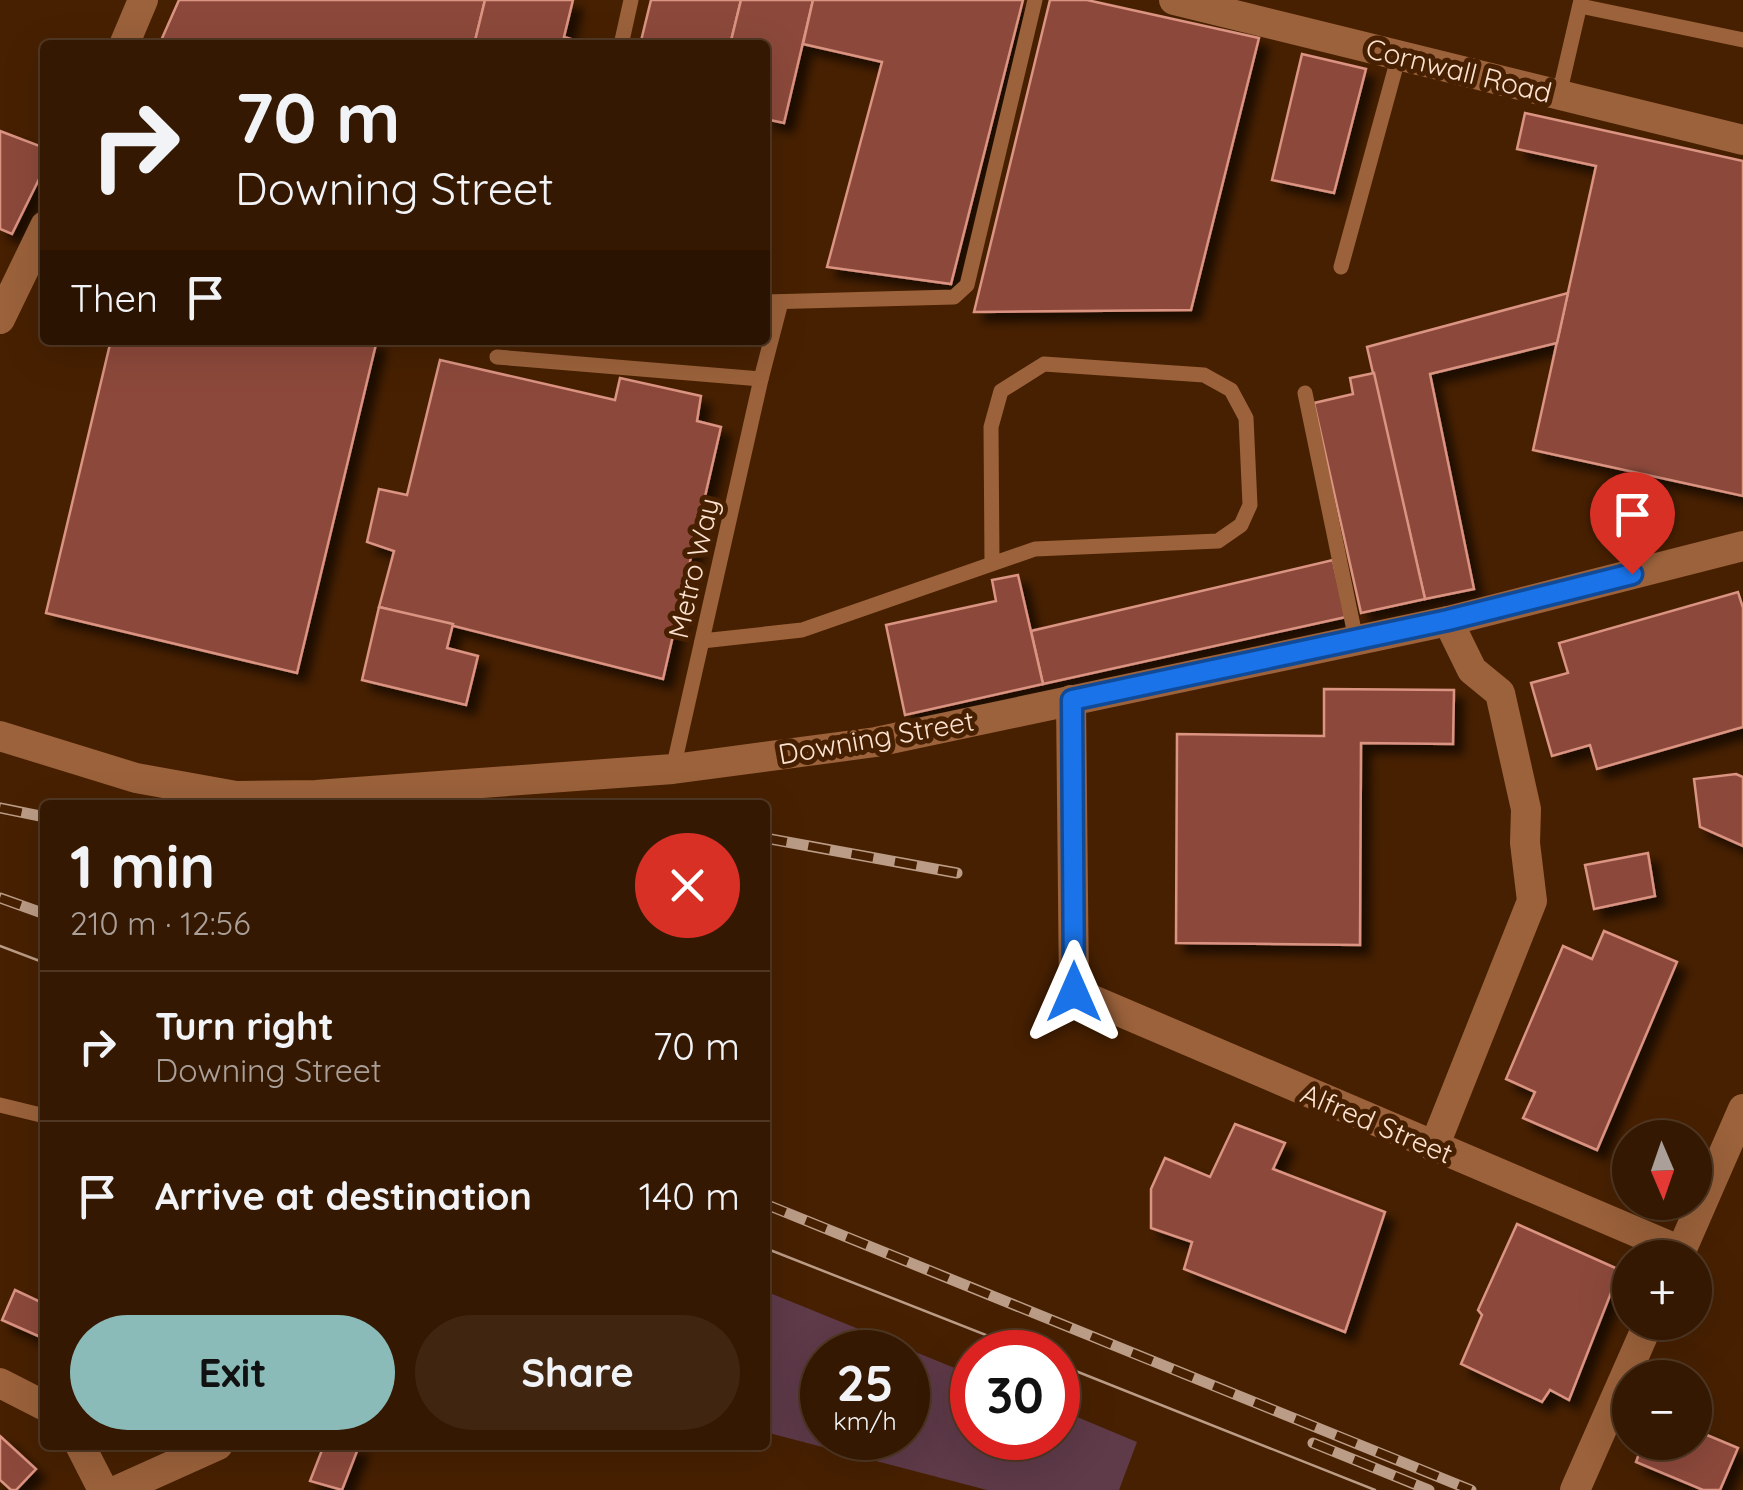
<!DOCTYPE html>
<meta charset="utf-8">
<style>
:root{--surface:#351801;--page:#402510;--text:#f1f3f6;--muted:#aaa099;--line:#4f3723;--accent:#8bbbb9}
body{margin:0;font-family:Quicksand,sans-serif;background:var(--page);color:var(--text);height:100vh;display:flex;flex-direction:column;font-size:38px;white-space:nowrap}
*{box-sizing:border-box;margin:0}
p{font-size:32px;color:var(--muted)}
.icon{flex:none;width:55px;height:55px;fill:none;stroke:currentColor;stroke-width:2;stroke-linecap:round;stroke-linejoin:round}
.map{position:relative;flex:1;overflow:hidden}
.side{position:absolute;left:40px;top:800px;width:730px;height:650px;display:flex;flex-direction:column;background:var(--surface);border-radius:10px;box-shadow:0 10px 40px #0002,0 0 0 2px var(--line)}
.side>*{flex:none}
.hud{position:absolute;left:40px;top:40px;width:730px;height:305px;border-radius:10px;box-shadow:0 10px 40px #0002,0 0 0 2px var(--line);background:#351801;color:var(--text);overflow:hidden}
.needle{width:65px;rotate:178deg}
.controls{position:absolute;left:1612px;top:1120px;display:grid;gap:20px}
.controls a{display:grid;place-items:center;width:100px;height:100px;border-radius:50%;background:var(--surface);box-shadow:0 10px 40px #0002,0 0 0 2px var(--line);font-size:50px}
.speed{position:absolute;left:800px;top:1330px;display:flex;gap:20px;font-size:50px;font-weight:700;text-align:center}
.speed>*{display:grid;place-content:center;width:130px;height:130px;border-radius:50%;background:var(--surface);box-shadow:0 10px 40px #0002,0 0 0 2px var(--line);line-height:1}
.speed small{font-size:25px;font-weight:400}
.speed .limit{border:15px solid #d22;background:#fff;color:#111}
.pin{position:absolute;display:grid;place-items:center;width:85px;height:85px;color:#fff;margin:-102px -42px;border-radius:50% 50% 50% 0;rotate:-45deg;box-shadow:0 0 10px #0007}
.pin .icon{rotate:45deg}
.me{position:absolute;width:110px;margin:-55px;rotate:0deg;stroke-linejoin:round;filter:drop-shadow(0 0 8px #0008)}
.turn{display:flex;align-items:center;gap:35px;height:210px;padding:0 30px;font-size:45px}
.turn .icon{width:130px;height:130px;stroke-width:2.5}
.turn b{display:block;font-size:70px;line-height:85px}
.then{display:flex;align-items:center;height:95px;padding:0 30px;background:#0003;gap:20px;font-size:38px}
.round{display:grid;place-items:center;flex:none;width:105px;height:105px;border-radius:52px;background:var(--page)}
.head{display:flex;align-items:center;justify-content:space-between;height:170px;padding:0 30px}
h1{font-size:60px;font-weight:800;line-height:75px}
.primary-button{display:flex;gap:20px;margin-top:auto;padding:20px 30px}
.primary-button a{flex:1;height:115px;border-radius:60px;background:var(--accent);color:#111;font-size:40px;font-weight:800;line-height:115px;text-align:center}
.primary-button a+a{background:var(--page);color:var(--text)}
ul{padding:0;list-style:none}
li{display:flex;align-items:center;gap:30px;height:150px;padding:0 30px;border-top:2px solid var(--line)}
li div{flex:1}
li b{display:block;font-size:38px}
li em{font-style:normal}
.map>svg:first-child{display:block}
</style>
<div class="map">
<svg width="1743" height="1490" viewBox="0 0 1743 1490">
<defs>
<filter id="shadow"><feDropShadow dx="9" dy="9" stdDeviation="5" flood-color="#0009"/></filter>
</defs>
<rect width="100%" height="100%" fill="#472001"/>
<!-- green -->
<path fill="#5f3a49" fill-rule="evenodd" d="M765,1291l207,84v63h86v-29l79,33 -18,48h-132l-222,-58zM822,1352h86v86h-86z"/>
<!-- building -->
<g fill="#8c4a3b" stroke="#db9382" stroke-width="2.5" filter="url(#shadow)">
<polygon points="179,0 485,0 474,45 159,45"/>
<polygon points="485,0 573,0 564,37 591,45 474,45"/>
<polygon points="651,0 741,0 730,45 640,45"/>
<polygon points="741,0 813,0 784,123 765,119 765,45 730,45"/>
<polygon points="813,0 1023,0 951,284 827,267 882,62 803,44"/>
<polygon points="1050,0 1087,0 1259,38 1191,310 974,312"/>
<polygon points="1302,54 1366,69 1334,193 1272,180"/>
<polygon points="1525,113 1743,161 1743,496 1533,450 1596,166 1517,149"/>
<polygon points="0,131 45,148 45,167 12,234 0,229"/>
<polygon points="1568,293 1557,343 1430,374 1474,589 1425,599 1367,347"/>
<polygon points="111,340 377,340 297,673 46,613"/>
<polygon points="440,360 615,400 620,378 701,396 697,421 721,427 663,679 379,607 394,551 367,542 379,489 407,495"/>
<polygon points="1374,373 1425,599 1361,613 1314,403 1353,394 1350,378"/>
<polygon points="1333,560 1346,617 1043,684 1031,631"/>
<polygon points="1018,575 1043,684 905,715 886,625 996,601 992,580"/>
<polygon points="1738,592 1743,608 1743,727 1597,769 1590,745 1552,756 1531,683 1568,673 1559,643"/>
<polygon points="379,607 453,624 447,648 478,656 466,705 362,680"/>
<polygon points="1324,689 1454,690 1453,744 1361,743 1360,945 1176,943 1177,734 1324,736"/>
<polygon points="1736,774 1743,777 1743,846 1700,827 1694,779"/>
<polygon points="1648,853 1655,896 1594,909 1585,865"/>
<polygon points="1604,931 1677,962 1597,1150 1523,1118 1535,1092 1506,1079 1563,946 1592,959"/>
<polygon points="1235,1124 1285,1143 1273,1169 1385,1212 1345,1332 1184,1269 1192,1242 1151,1228 1151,1189 1165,1158 1210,1177"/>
<polygon points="1517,1224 1620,1270 1569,1400 1550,1390 1542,1402 1461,1364 1482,1315 1478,1310"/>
<polygon points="15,1290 45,1304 45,1339 2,1320"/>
<polygon points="1695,1430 1738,1448 1720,1490 1703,1490 1636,1462 1643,1442 1695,1442"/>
<polygon points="0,1436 36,1469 16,1490 11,1490 0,1480"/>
<polygon points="324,1445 359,1446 342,1490 310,1481"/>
</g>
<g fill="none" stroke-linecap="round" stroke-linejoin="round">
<!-- lane -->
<g stroke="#9b623b" stroke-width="15">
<polyline points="1580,6 1743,40"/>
<polyline points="621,45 631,0"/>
<polyline points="1559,95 1581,0"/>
<polyline points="1341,267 1399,55"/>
<polyline points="765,302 954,297 967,285 1035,0"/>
<polyline points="497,357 761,379 781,302"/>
<polyline points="1305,393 1356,640"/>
<polyline points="702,641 802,630 1035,549 1218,541 1241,525 1250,505 1246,418 1231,390 1204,375 1044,364 1001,391 991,427 992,562"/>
<polyline points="673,769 761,379"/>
<polyline points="0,1105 45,1116"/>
</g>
<!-- street -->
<g stroke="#9b623b" stroke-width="30">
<polyline points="1174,0 1743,140"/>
<polyline points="1071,700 1074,992 1681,1251"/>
<polyline points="1434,1147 1532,901 1525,843 1526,809 1500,693 1472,670 1448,621"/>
<polyline points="1678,1258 1743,1109"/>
<polyline points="0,1383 45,1406"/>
<polyline points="80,1445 103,1490"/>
<polyline points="118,1490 218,1445"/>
<polyline points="1575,1490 1649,1322"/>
</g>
<!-- secondary -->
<g stroke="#9b623b" stroke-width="30">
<polyline points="124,45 143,0"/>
<polyline points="0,319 45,226"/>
<polyline points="0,736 136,778 236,796 316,795 673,769 876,742 1448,621 1743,546"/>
</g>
<!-- tram -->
<g stroke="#bb9c86" stroke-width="2.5">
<polyline points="0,946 45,963"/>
<polyline points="765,1248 1029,1352"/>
<polyline points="1058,1364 1375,1490"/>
</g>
<defs>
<g id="rail">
<polyline points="0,808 45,817"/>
<polyline points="765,838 957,873"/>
<polyline points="0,898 45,914"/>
<polyline points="765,1204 1471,1490"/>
<polyline points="1313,1443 1429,1490"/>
</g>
</defs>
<!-- rail casing -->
<use href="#rail" stroke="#bb9c86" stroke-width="11"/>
<!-- rail -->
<use href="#rail" stroke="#472001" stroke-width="8" stroke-dasharray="22" stroke-linecap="butt"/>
</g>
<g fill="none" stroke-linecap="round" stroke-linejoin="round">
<defs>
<polyline id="route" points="1074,992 1072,700 1448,620 1632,574"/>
</defs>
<!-- route casing -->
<use href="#route" stroke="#114b97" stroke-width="25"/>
<!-- route -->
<use href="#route" stroke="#1a73e8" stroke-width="18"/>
</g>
<g text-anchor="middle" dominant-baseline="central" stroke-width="10" stroke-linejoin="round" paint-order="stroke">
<!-- street labels -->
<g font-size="28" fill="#fce2d1" stroke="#472001">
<text transform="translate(1459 70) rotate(14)">Cornwall Road</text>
<text transform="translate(693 568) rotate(-77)">Metro Way</text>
<text transform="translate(876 737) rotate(-10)">Downing Street</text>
<text transform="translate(1377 1123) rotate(23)">Alfred Street</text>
</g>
</g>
</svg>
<div class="controls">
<a><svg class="needle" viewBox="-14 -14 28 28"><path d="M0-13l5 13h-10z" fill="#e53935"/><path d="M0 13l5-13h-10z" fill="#aaa099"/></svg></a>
<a>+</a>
<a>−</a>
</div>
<div class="speed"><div>25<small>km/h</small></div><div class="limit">30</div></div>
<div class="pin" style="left:1632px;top:574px;background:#d93025"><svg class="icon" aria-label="arrive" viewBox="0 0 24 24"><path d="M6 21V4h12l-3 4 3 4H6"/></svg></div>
<svg class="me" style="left:1074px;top:992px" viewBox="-20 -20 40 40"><path d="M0-17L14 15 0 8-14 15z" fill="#1a73e8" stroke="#fff" stroke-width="4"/></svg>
<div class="hud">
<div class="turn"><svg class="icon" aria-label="right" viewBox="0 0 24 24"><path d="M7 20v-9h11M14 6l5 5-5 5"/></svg><div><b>70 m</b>Downing Street</div></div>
<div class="then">Then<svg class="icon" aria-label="arrive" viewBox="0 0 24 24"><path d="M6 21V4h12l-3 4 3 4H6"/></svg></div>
</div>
<section class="side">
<div class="head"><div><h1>1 min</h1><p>210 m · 12:56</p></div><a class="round" style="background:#d93025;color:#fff"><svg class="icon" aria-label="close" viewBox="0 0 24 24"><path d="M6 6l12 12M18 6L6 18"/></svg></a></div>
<ul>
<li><svg class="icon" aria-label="right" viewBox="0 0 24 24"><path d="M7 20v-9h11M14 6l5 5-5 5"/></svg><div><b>Turn right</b><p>Downing Street</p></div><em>70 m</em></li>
<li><svg class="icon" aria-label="arrive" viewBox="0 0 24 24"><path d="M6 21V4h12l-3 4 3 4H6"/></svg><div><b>Arrive at destination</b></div><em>140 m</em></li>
</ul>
<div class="primary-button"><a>Exit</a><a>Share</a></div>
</section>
</div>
